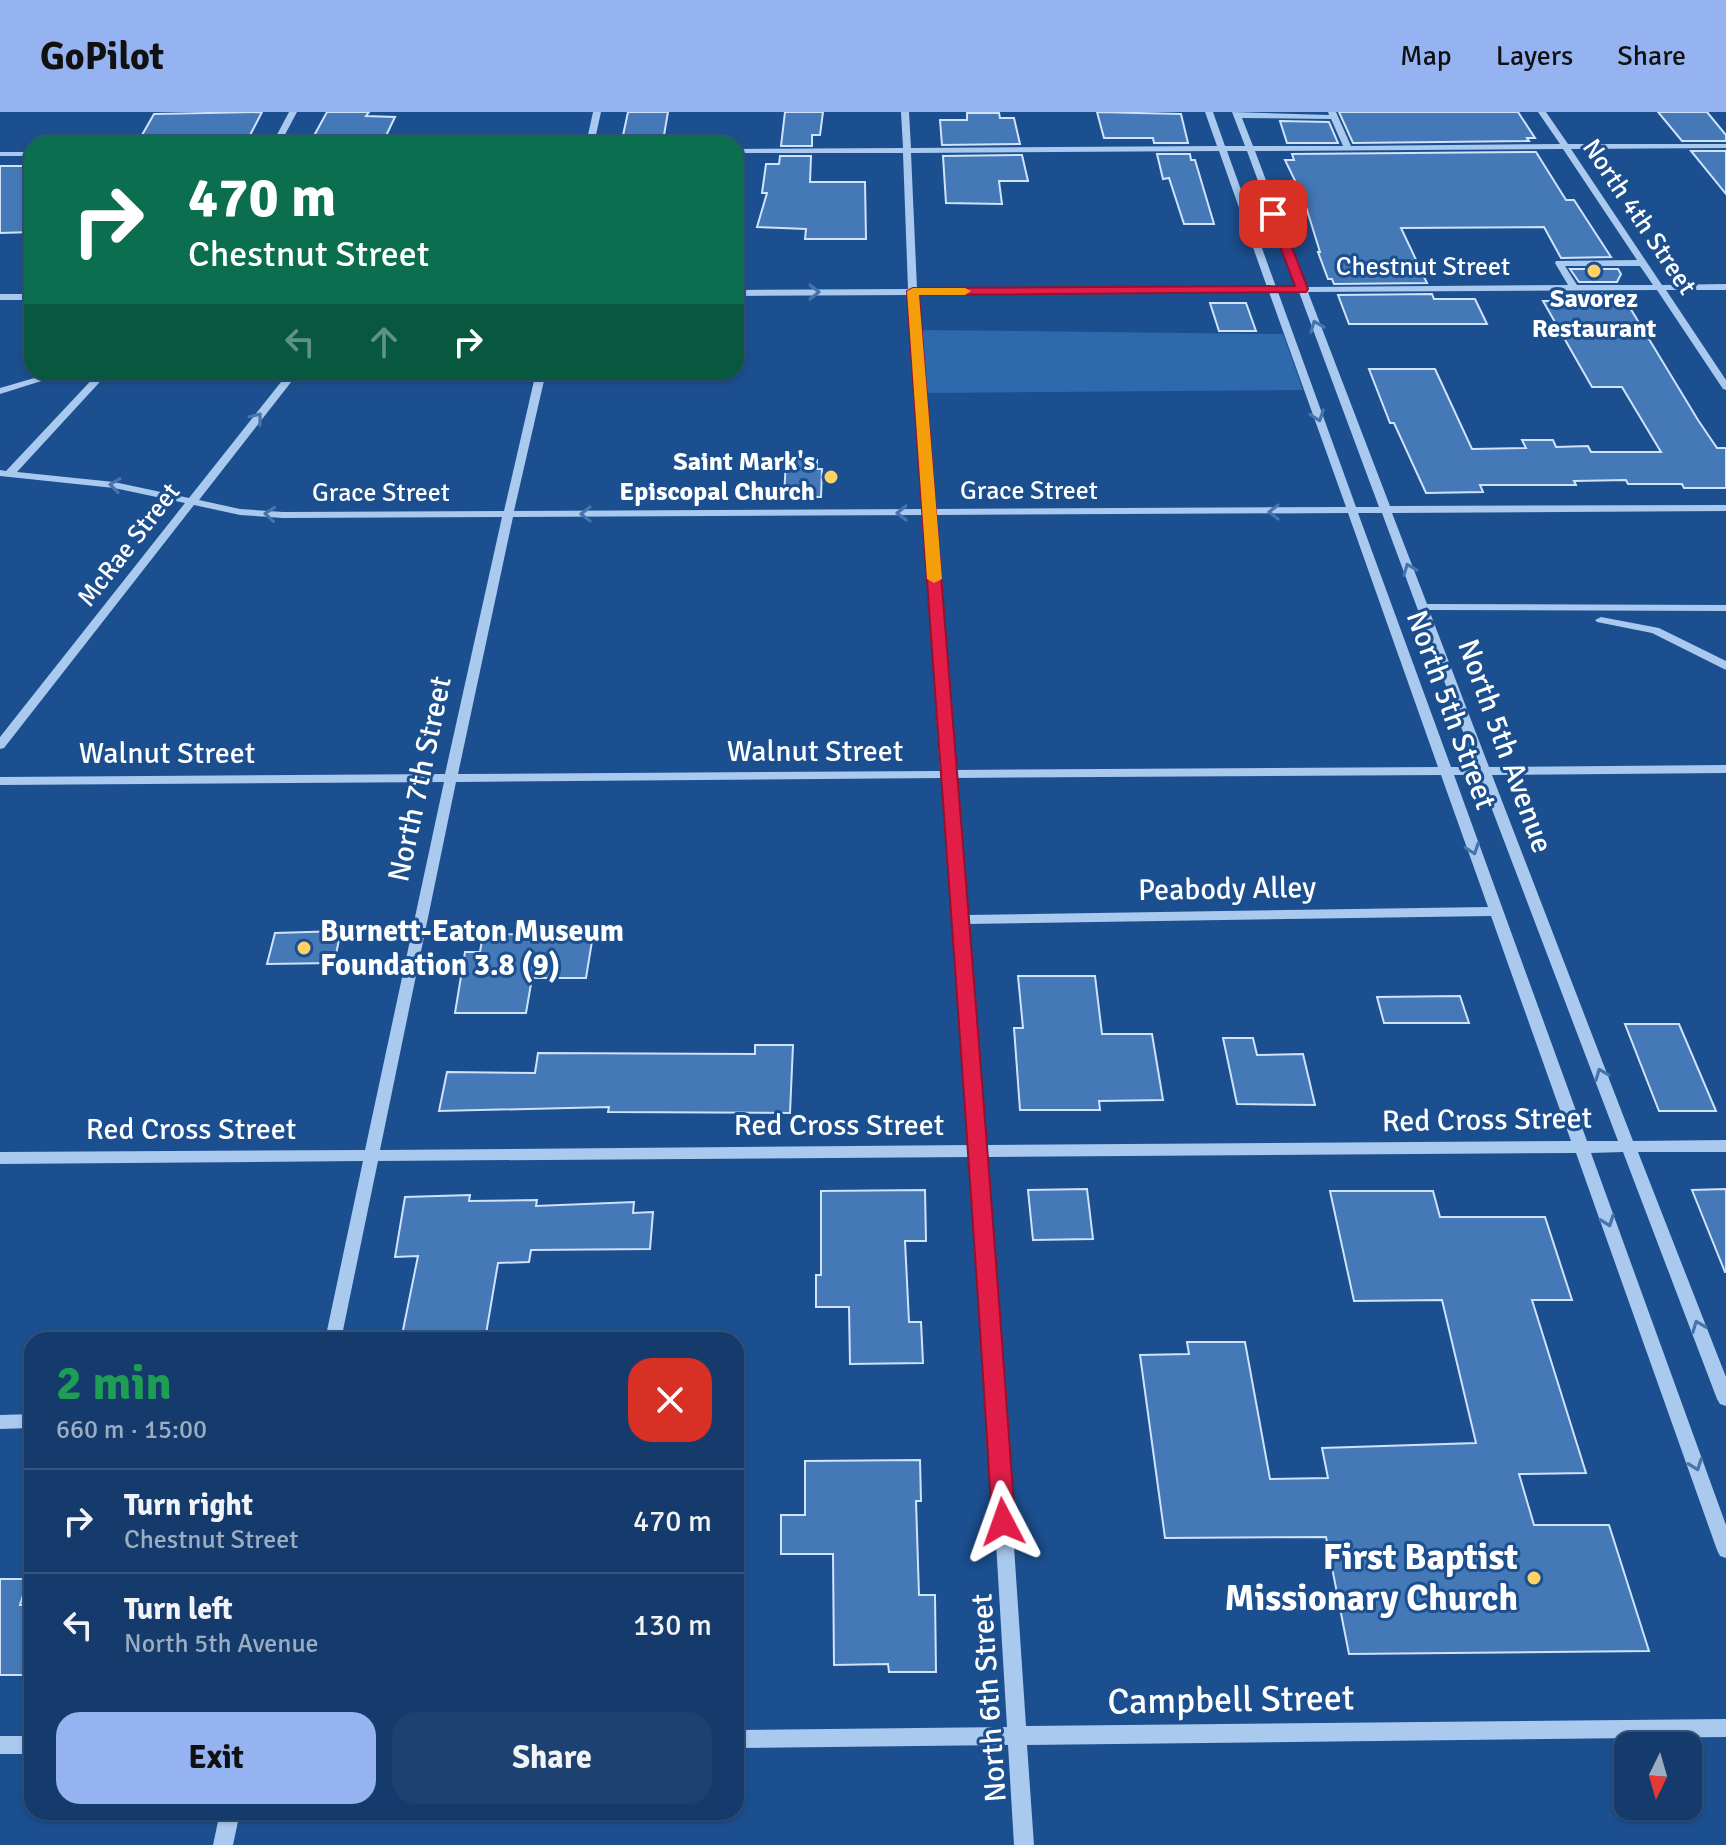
<!DOCTYPE html>
<meta charset="utf-8">
<style>
:root{--surface:#143b6b;--page:#1d4271;--text:#f1f3f6;--muted:#9dadc1;--line:#33557e;--accent:#95b2f1}
body{margin:0;font-family:Signika,sans-serif;background:var(--page);color:var(--text);height:100vh;display:flex;flex-direction:column;font-size:30px;white-space:nowrap}
*{box-sizing:border-box;margin:0}
p{font-size:26px;color:var(--muted)}
.icon{flex:none;width:44px;height:44px;fill:none;stroke:currentColor;stroke-width:2;stroke-linecap:round;stroke-linejoin:round}
.map{position:relative;flex:1;overflow:hidden}
.sheet{position:absolute;left:24px;top:1220px;width:720px;height:488px;display:flex;flex-direction:column;background:var(--surface);border-radius:24px;box-shadow:0 2px 6px #0004,0 0 0 2px var(--line)}
.sheet>*{flex:none}
.top-card{position:absolute;left:24px;top:24px;width:720px;height:244px;border-radius:24px;box-shadow:0 2px 6px #0004,0 0 0 2px var(--line);background:#0b6e4f;color:#fff;overflow:hidden}
.needle{width:52px;rotate:185deg}
.buttons{position:absolute;left:1614px;top:1620px;display:grid;gap:16px}
.buttons a{display:grid;place-items:center;width:88px;height:88px;border-radius:16px;background:var(--surface);box-shadow:0 2px 6px #0004,0 0 0 2px var(--line);font-size:40px}
.pin{position:absolute;display:grid;place-items:center;width:68px;height:68px;color:#fff;margin:-34px;border-radius:16px;box-shadow:0 4px 12px #0006}
.me{position:absolute;width:88px;margin:-44px;rotate:356deg;stroke-linejoin:round;filter:drop-shadow(0 0 6px #0008)}
.turn{display:flex;align-items:center;gap:28px;height:168px;padding:0 32px;font-size:36px}
.turn .icon{width:104px;height:104px;stroke-width:2.5}
.turn b{display:block;font-size:56px;line-height:68px}
.lanes{display:flex;align-items:center;height:76px;padding:0 32px;background:#0003;justify-content:center;gap:40px;direction:ltr}
.lanes .off{opacity:.35}
.round{display:grid;place-items:center;flex:none;width:84px;height:84px;border-radius:24px;background:var(--page)}
.summary{display:flex;align-items:center;justify-content:space-between;height:136px;padding:0 32px}
h1{font-size:48px;font-weight:700;line-height:60px;color:#1e9e55}
.action{display:flex;gap:16px;margin-top:auto;padding:16px 32px}
.action a{flex:1;height:92px;border-radius:24px;background:var(--accent);color:#111;font-size:32px;font-weight:700;line-height:92px;text-align:center}
.action a+a{background:var(--page);color:var(--text)}
ul{padding:0;list-style:none}
li{display:flex;align-items:center;gap:24px;height:104px;padding:0 32px;border-top:2px solid var(--line)}
li div{flex:1}
li b{display:block;font-size:30px}
li em{font-style:normal}
header{display:flex;align-items:center;gap:48px;box-sizing:border-box;height:112px;padding:0 40px;background:var(--accent);color:#111}
header strong{font-size:38px}
nav{display:flex;gap:44px;margin-inline-start:auto;font-size:28px}
.map>svg:first-child{display:block}
</style>
<header>
<strong>GoPilot</strong>
<nav><a>Map</a><a>Layers</a><a>Share</a></nav>
</header>
<div class="map">
<svg width="1726" height="1733" viewBox="0 0 1726 1733">
<rect width="100%" height="100%" fill="#1b4f8f"/>
<!-- green -->
<polygon fill="#2e69ad" points="919,218 1283,222 1303,278 925,281"/>
<!-- building -->
<g fill="#4478b7" stroke="#cfe3fa" stroke-width="2">
<polygon points="262,0 246,31 138,30 154,2"/>
<polygon points="327,0 369,0 366,4 395,5 384,28 310,31"/>
<polygon points="628,0 668,0 663,29 622,28"/>
<polygon points="785,0 823,0 820,23 812,23 812,34 781,34"/>
<polygon points="1097,0 1181,2 1188,31 1154,31 1153,26 1104,26"/>
<polygon points="1339,0 1518,0 1535,26 1527,26 1529,29 1353,31"/>
<polygon points="1658,0 1707,0 1726,23 1726,29 1682,29"/>
<polygon points="967,1 999,1 1000,6 1014,6 1020,32 942,33 940,8 967,8"/>
<polygon points="1280,9 1329,10 1338,31 1287,31"/>
<polygon points="1691,39 1726,39 1726,82"/>
<polygon points="1536,40 1566,88 1574,88 1611,145 1561,146 1544,115 1401,116 1427,171 1334,172 1332,167 1328,167 1318,140 1320,140 1303,85 1285,48 1294,48 1292,42"/>
<polygon points="1157,42 1190,42 1191,48 1195,48 1214,112 1184,112 1169,66 1163,67"/>
<polygon points="1022,43 1028,69 999,69 1002,92 946,91 943,44"/>
<polygon points="780,44 811,44 810,70 865,70 866,127 805,127 806,117 757,115 767,81 762,81 766,52 779,52"/>
<polygon points="0,54 32,54 32,120 0,121"/>
<polygon points="1570,157 1618,157 1621,162 1617,170 1579,170"/>
<polygon points="1581,181 1621,181 1698,308 1717,336 1726,336 1726,376 1684,376 1682,372 1628,372 1626,368 1574,369 1576,373 1480,373 1483,380 1426,381 1394,311 1390,311 1369,257 1435,257 1472,337 1526,336 1522,328 1553,328 1556,335 1588,334 1591,340 1661,340 1622,275 1592,275 1543,189 1585,189"/>
<polygon points="1432,182 1434,187 1475,187 1487,212 1349,212 1338,183"/>
<polygon points="1210,191 1246,191 1256,219 1219,219"/>
<polygon points="786,348 817,348 817,357 822,357 821,385 784,385"/>
<polygon points="341,819 334,851 267,852 275,821"/>
<polygon points="483,822 593,823 586,866 532,866 526,901 455,901 465,840 480,840"/>
<polygon points="1018,864 1095,864 1102,922 1152,922 1163,988 1099,989 1100,998 1020,998 1014,916 1023,916"/>
<polygon points="1460,884 1469,911 1384,911 1377,885"/>
<polygon points="1625,912 1679,912 1716,999 1659,999"/>
<polygon points="1223,926 1253,926 1257,943 1303,942 1315,993 1237,992"/>
<polygon points="755,933 793,933 790,1001 608,1000 609,995 439,999 447,960 535,961 538,941 755,942"/>
<polygon points="1087,1077 1093,1127 1033,1128 1028,1078"/>
<polygon points="1726,1077 1726,1160 1725,1160 1692,1078"/>
<polygon points="925,1078 926,1129 905,1129 909,1210 921,1210 923,1251 850,1252 849,1195 816,1195 816,1163 821,1163 821,1079"/>
<polygon points="1330,1079 1433,1079 1440,1105 1545,1105 1572,1188 1532,1188 1586,1361 1519,1362 1534,1413 1609,1413 1649,1539 1349,1542 1326,1425 1165,1426 1140,1243 1189,1242 1187,1230 1245,1230 1270,1367 1328,1366 1322,1336 1476,1331 1442,1188 1354,1189"/>
<polygon points="470,1083 469,1089 537,1088 536,1094 634,1090 633,1101 653,1100 650,1137 531,1138 529,1150 498,1151 485,1228 401,1228 418,1144 395,1145 405,1085"/>
<polygon points="920,1348 921,1389 916,1389 919,1483 935,1483 936,1560 889,1560 888,1552 834,1553 833,1442 781,1442 781,1403 805,1403 805,1349"/>
<polygon points="0,1467 28,1467 20,1493 32,1493 32,1563 0,1563"/>
</g>
<g fill="none" stroke-linecap="round" stroke-linejoin="round">
<!-- minor -->
<g fill="#a9c9ee" fill-rule="evenodd">
<polygon points="289,0 297,0 280,32 272,32"/>
<polygon points="593,0 601,0 594,32 586,32"/>
<path d="M901,0h8l2,36 306,-2 -12,-34h8l12,34h20l-13,-34 97,3 -1,-3h8l15,34 209,-2 -22,-32h8l22,32h158v4l-155,1 91,136 64,-1v6h-60l60,90v10l-3,-1 -66,-99 -349,2 82,214 336,-1v6l-334,2 35,91 299,1v6l-297,-1 60,157 237,-2v8l-234,2 141,366 93,-1v12h-88l88,225v29l-6,-2 -3,-5 -94,-247 -32,1 135,372v33l-6,-2 -3,-6 -141,-397 -588,4 38,569 700,-7v18l-699,8 7,100h-20l-6,-100 -272,3v-18l271,-3 -34,-570 -595,4 -37,179h-16l38,-179 -363,3v-12l365,-2 79,-368 -444,3v-8l445,-3 57,-257 -219,1 -43,-3 -46,-10 -190,243 -4,1v-12l185,-234 -71,-15 -114,-12v-6l6,1 93,-99h10l-92,100 97,10 75,16 100,-126h10l-100,128 41,9 43,3 221,-1 32,-139h10l-32,139 409,-2 -14,-214 -173,1v-6l172,-1 -5,-136h-167v-4l167,-1zM1242,6l89,1 12,27h-90zM1563,37l74,111 -81,1 -1,2 13,22 -262,2 -51,-136zM1219,39l48,136 -350,2 -6,-136zM1227,39h20l50,136h-21zM1565,154h75l13,19h-76zM1269,180l77,215 -412,2 -16,-214zM1278,180h21l80,215h-23zM1348,401l90,254 -485,3 -19,-255zM1358,401h24l94,254h-25zM923,403l17,256 -482,3 55,-257zM1441,663l47,132 -522,8 -13,-137zM1454,663h25l139,366h-31zM941,666l31,367 -592,5 76,-368zM1491,804l80,225 -584,4 -20,-221z"/>
<rect x="0" y="40" width="32" height="4"/>
<rect x="0" y="182" width="32" height="6"/>
<polygon points="55,260 70,260 0,282 0,276"/>
<polygon points="1601,505 1659,516 1726,549 1726,558 1652,521 1597,510 1595,508"/>
<polygon points="32,1302 32,1316 0,1317 0,1303"/>
<rect x="0" y="1624" width="32" height="18"/>
<polygon points="220,1700 240,1700 233,1733 213,1733"/>
</g>
</g>
<!-- one-way arrows -->
<defs><path id="oneway-chevron" d="M-2-3.5L2.5 0L-2 3.5" fill="none" stroke-width="1.6" stroke-linecap="round" stroke-linejoin="round" transform="scale(2)"/></defs>
<g stroke="#4674ac">
<use href="#oneway-chevron" transform="translate(814 180)"/>
<use href="#oneway-chevron" transform="translate(1316 214) rotate(-111)"/>
<use href="#oneway-chevron" transform="translate(1318 304) rotate(71)"/>
<use href="#oneway-chevron" transform="translate(257 306) rotate(-51)"/>
<use href="#oneway-chevron" transform="translate(115 373) rotate(-172)"/>
<use href="#oneway-chevron" transform="translate(1274 400) rotate(180)"/>
<use href="#oneway-chevron" transform="translate(902 401) rotate(180)"/>
<use href="#oneway-chevron" transform="translate(270 402) rotate(-175)"/>
<use href="#oneway-chevron" transform="translate(586 402) rotate(180)"/>
<use href="#oneway-chevron" transform="translate(1409 457) rotate(-112)"/>
<use href="#oneway-chevron" transform="translate(1473 737) rotate(71)"/>
<use href="#oneway-chevron" transform="translate(1601 962) rotate(-111)"/>
<use href="#oneway-chevron" transform="translate(1608 1109) rotate(70)"/>
<use href="#oneway-chevron" transform="translate(1698 1214) rotate(-111)"/>
<use href="#oneway-chevron" transform="translate(1696 1353) rotate(70)"/>
</g>
<!-- route -->
<path fill="#e11d48" stroke="#92132f" stroke-width="2" d="M1273,99l6,3 29,75 -2,3 -387,3c31,409 68,817 96,1227l-3,7 -9,3 -8,-3 -3,-7c-24,-411 -58,-820 -85,-1231l6,-3 382,-2 -27,-72z"/>
<!-- slow -->
<polygon fill="#f59e0b" points="913,176 965,176 971,179 965,183 919,183 942,467 934,471 927,467 907,179"/>
<!-- markers -->
<g fill="#ffd166" stroke="#1b4f8f" stroke-width="3">
<circle cx="1594" cy="159" r="8"/>
<circle cx="831" cy="365" r="8"/>
<circle cx="304" cy="836" r="8"/>
<circle cx="1534" cy="1466" r="8"/>
</g>
<g text-anchor="middle" dominant-baseline="central" stroke-width="6" stroke-linejoin="round" paint-order="stroke">
<!-- far-street labels -->
<g font-size="26" fill="#fff" stroke="#1b4f8f">
<text transform="translate(1639 105) rotate(56)">North 4th Street</text>
<text x="1423" y="155">Chestnut Street</text>
<text x="1029" y="379">Grace Street</text>
<text x="381" y="381">Grace Street</text>
<text transform="translate(129 433) rotate(-52)">McRae Street</text>
</g>
<!-- far-poi labels -->
<g font-size="26" font-weight="bold" fill="#fff" stroke="#1b4f8f">
<text x="1594" y="187">Savorez<tspan x="1594" dy="30">Restaurant</tspan></text>
<text x="815" y="350" text-anchor="end">Saint Mark's<tspan x="815" dy="30">Episcopal Church</tspan></text>
</g>
<!-- street labels -->
<g font-size="30" fill="#fff" stroke="#1b4f8f">
<text transform="translate(1451 598) rotate(70)">North 5th Street</text>
<text transform="translate(1505 634) rotate(70)">North 5th Avenue</text>
<text x="815" y="639">Walnut Street</text>
<text x="167" y="641">Walnut Street</text>
<text transform="translate(420 667) rotate(-78)">North 7th Street</text>
<text transform="translate(1227 777) rotate(-1)">Peabody Alley</text>
<text transform="translate(1487 1008) rotate(-1)">Red Cross Street</text>
<text x="839" y="1013">Red Cross Street</text>
<text x="191" y="1017">Red Cross Street</text>
<text transform="translate(989 1586) rotate(-94)">North 6th Street</text>
</g>
<!-- poi labels -->
<g font-size="30" font-weight="bold" fill="#fff" stroke="#1b4f8f" text-anchor="start">
<text x="320" y="819">Burnett-Eaton Museum<tspan x="320" dy="34">Foundation 3.8 (9)</tspan></text>
</g>
<!-- near-poi labels -->
<g font-size="36" font-weight="bold" fill="#fff" stroke="#1b4f8f" text-anchor="end">
<text x="1518" y="1445">First Baptist<tspan x="1518" dy="41">Missionary Church</tspan></text>
</g>
<!-- near-street labels -->
<g font-size="36" fill="#fff" stroke="#1b4f8f">
<text transform="translate(1231 1588) rotate(-1)">Campbell Street</text>
</g>
</g>
</svg>
<div class="buttons">
<a><svg class="needle" viewBox="-14 -14 28 28"><path d="M0-13l5 13h-10z" fill="#e53935"/><path d="M0 13l5-13h-10z" fill="#9dadc1"/></svg></a>
</div>
<div class="pin" style="left:1273px;top:102px;background:#d93025"><svg class="icon" aria-label="arrive" viewBox="0 0 24 24"><path d="M6 21V4h12l-3 4 3 4H6"/></svg></div>
<svg class="me" style="left:1003px;top:1410px" viewBox="-20 -20 40 40"><path d="M0-17L14 15 0 8-14 15z" fill="#e11d48" stroke="#fff" stroke-width="4"/></svg>
<div class="top-card">
<div class="turn"><svg class="icon" aria-label="right" viewBox="0 0 24 24"><path d="M7 20v-9h11M14 6l5 5-5 5"/></svg><div><b>470 m</b>Chestnut Street</div></div>
<div class="lanes"><svg class="icon off" aria-label="left" viewBox="0 0 24 24"><path d="M17 20v-9H6M10 6l-5 5 5 5"/></svg><svg class="icon off" aria-label="ahead" viewBox="0 0 24 24"><path d="M12 20V5M6 11l6-6 6 6"/></svg><svg class="icon" aria-label="right" viewBox="0 0 24 24"><path d="M7 20v-9h11M14 6l5 5-5 5"/></svg></div>
</div>
<section class="sheet">
<div class="summary"><div><h1>2 min</h1><p>660 m · 15:00</p></div><a class="round" style="background:#d93025;color:#fff"><svg class="icon" aria-label="close" viewBox="0 0 24 24"><path d="M6 6l12 12M18 6L6 18"/></svg></a></div>
<ul>
<li><svg class="icon" aria-label="right" viewBox="0 0 24 24"><path d="M7 20v-9h11M14 6l5 5-5 5"/></svg><div><b>Turn right</b><p>Chestnut Street</p></div><em>470 m</em></li>
<li><svg class="icon" aria-label="left" viewBox="0 0 24 24"><path d="M17 20v-9H6M10 6l-5 5 5 5"/></svg><div><b>Turn left</b><p>North 5th Avenue</p></div><em>130 m</em></li>
</ul>
<div class="action"><a>Exit</a><a>Share</a></div>
</section>
</div>
